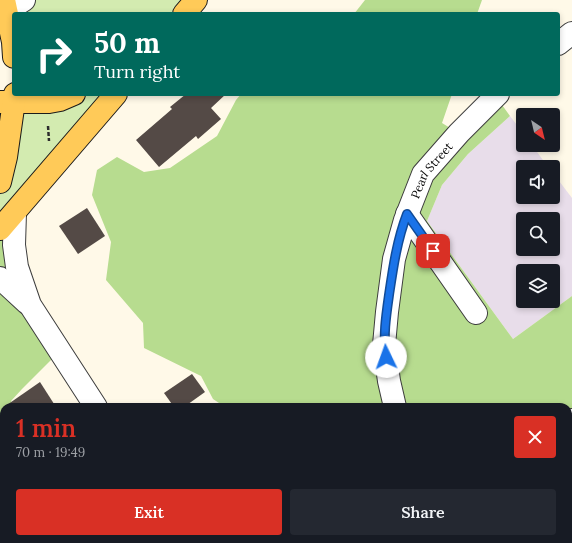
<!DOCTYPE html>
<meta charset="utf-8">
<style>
:root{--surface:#171b24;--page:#242831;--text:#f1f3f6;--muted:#9ea1a6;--accent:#d93025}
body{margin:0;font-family:Lora,serif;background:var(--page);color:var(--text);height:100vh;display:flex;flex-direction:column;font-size:15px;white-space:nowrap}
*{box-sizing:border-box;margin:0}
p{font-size:13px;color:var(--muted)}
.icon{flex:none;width:22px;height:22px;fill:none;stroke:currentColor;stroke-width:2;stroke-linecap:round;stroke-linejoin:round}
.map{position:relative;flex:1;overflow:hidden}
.details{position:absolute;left:0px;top:403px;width:572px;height:140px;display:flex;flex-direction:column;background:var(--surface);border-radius:12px 12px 0 0;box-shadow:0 2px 6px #0003}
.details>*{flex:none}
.guide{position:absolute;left:12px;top:12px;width:548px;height:84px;border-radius:4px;box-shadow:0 2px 6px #0003;background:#00695c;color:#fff;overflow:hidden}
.needle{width:26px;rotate:145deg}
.buttons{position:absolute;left:516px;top:108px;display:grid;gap:8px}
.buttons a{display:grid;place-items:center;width:44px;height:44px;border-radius:4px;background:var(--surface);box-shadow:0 2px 6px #0003;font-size:20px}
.pin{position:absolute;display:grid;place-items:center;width:34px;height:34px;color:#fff;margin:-17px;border-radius:8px;box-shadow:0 2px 6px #0006}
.me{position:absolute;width:44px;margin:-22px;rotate:357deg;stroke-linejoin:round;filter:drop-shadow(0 0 3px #0008)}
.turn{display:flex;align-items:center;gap:14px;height:84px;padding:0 16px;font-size:18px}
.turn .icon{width:52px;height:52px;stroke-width:2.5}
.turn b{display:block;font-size:28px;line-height:34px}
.round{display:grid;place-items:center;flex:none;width:42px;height:42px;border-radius:4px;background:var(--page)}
.headline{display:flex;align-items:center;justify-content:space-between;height:68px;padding:0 16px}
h1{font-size:24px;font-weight:600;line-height:30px;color:var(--accent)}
.action{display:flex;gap:8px;margin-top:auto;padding:8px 16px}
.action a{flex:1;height:46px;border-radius:4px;background:var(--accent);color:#fff;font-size:16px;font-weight:600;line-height:46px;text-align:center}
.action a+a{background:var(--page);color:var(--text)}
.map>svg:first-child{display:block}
</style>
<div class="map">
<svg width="572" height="543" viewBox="0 0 572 543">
<rect width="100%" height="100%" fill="#fff9e8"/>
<!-- industrial -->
<path fill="#e8ddea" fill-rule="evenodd" d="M510,116l13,17v12h9l16,22h-25v30h30v-24l19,25v98l-59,43 -86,-118 15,-36 26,-31zM523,219h30v30h-30zM523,271h30v30h-30z"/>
<!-- green -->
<g fill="#d3ebb0">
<polygon points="22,0 185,0 173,14 14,14"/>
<polygon points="16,94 105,94 0,222 0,178"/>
</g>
<!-- forest -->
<g fill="#b7dc8f">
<polygon points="365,0 482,0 477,14 354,14"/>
<polygon points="241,94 452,94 442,123 460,134 497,98 510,116 468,154 442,185 427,221 513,339 572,296 572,421 568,425 568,407 272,407 271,405 225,407 213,399 201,376 144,348 143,323 106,280 111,242 92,195 97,170 117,157 144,172 170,168 217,136 236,100"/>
<polygon points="0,222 15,242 60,351 22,389 11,401 13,407 4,407 4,422 0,425"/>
</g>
<!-- building -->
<g fill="#544a46">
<polygon points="186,94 226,94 211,108 221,119 198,139 196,136 159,167 136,140 172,109 170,107"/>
<polygon points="87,208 105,236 78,254 59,226"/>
<polygon points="192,374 205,392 184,407 174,407 164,393"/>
<polygon points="40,382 56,407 4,407"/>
</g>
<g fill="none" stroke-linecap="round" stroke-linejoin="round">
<!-- minor-tunnel -->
<polyline stroke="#dad5c7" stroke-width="22" stroke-dasharray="22 11" stroke-linecap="butt" points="515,543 515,539"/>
<defs>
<g id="minor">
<polyline points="7,11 24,0"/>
<polyline points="558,44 572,33"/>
<polyline points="15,213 14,245 17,267 30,305 96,407"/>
<polyline points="407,214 476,313"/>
<polyline points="0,278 27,303"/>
<path id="s1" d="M395,407l-6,-26 -5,-36 3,-33 7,-53 11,-39 18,-46 36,-41 39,-39"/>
<polyline points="568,423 572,420"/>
<polyline points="195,539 197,543"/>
<polyline points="41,543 47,539"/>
</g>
<g id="major">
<polyline points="4,0 13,42 14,57"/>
<polyline points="184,14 196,0"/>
<polyline points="0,102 49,102 60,100 74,94"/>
<polyline points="0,182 6,157 15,94"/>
<polyline points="0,229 116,94"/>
</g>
</defs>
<!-- minor casing -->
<use href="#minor" stroke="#3d3d3d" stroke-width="24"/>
<!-- major casing -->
<use href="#major" stroke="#1b1b1b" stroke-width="24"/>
<!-- path -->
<g stroke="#2c2c2c" stroke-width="2.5" stroke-dasharray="4 2" stroke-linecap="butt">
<polyline points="48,126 49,141"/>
<polyline points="225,539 228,543"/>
</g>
<!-- minor -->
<use href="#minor" stroke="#fff" stroke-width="22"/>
<!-- major -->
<use href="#major" stroke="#ffca58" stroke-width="22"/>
</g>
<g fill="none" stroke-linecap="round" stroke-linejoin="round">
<defs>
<path id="route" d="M386,357c-3,-21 0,-41 3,-62 4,-27 8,-55 18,-81l26,37"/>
</defs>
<!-- route casing -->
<use href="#route" stroke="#114b97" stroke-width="10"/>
<!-- route -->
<use href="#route" stroke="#1a73e8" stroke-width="7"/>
</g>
<g text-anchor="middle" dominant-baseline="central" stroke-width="4" stroke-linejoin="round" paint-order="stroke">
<!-- street labels -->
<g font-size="12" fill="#0a0a0a" stroke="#fff">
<text stroke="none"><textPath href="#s1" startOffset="247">Pearl Street</textPath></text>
</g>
</g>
</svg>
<div class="buttons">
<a><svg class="needle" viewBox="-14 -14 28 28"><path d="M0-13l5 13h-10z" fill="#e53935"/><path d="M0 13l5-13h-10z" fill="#9ea1a6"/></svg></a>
<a><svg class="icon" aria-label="sound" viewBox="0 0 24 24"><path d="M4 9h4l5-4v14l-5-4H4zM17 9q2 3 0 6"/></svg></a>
<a><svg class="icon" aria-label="search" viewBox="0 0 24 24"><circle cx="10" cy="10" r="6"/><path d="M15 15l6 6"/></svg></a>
<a><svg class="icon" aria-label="layers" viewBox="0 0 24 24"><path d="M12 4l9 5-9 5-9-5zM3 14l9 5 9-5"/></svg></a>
</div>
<div class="pin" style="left:433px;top:251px;background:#d93025"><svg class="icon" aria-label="arrive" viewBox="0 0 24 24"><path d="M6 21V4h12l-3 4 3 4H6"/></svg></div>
<svg class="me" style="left:386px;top:357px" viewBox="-20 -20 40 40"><circle r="19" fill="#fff"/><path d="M0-13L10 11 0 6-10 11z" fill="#1a73e8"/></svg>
<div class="guide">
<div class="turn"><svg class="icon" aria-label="right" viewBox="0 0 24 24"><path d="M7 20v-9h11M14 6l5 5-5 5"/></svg><div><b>50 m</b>Turn right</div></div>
</div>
<section class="details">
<div class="headline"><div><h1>1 min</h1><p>70 m · 19:49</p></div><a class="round" style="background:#d93025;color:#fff"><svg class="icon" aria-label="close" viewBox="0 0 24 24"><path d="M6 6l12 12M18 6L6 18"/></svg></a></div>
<div class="action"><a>Exit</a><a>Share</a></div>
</section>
</div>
